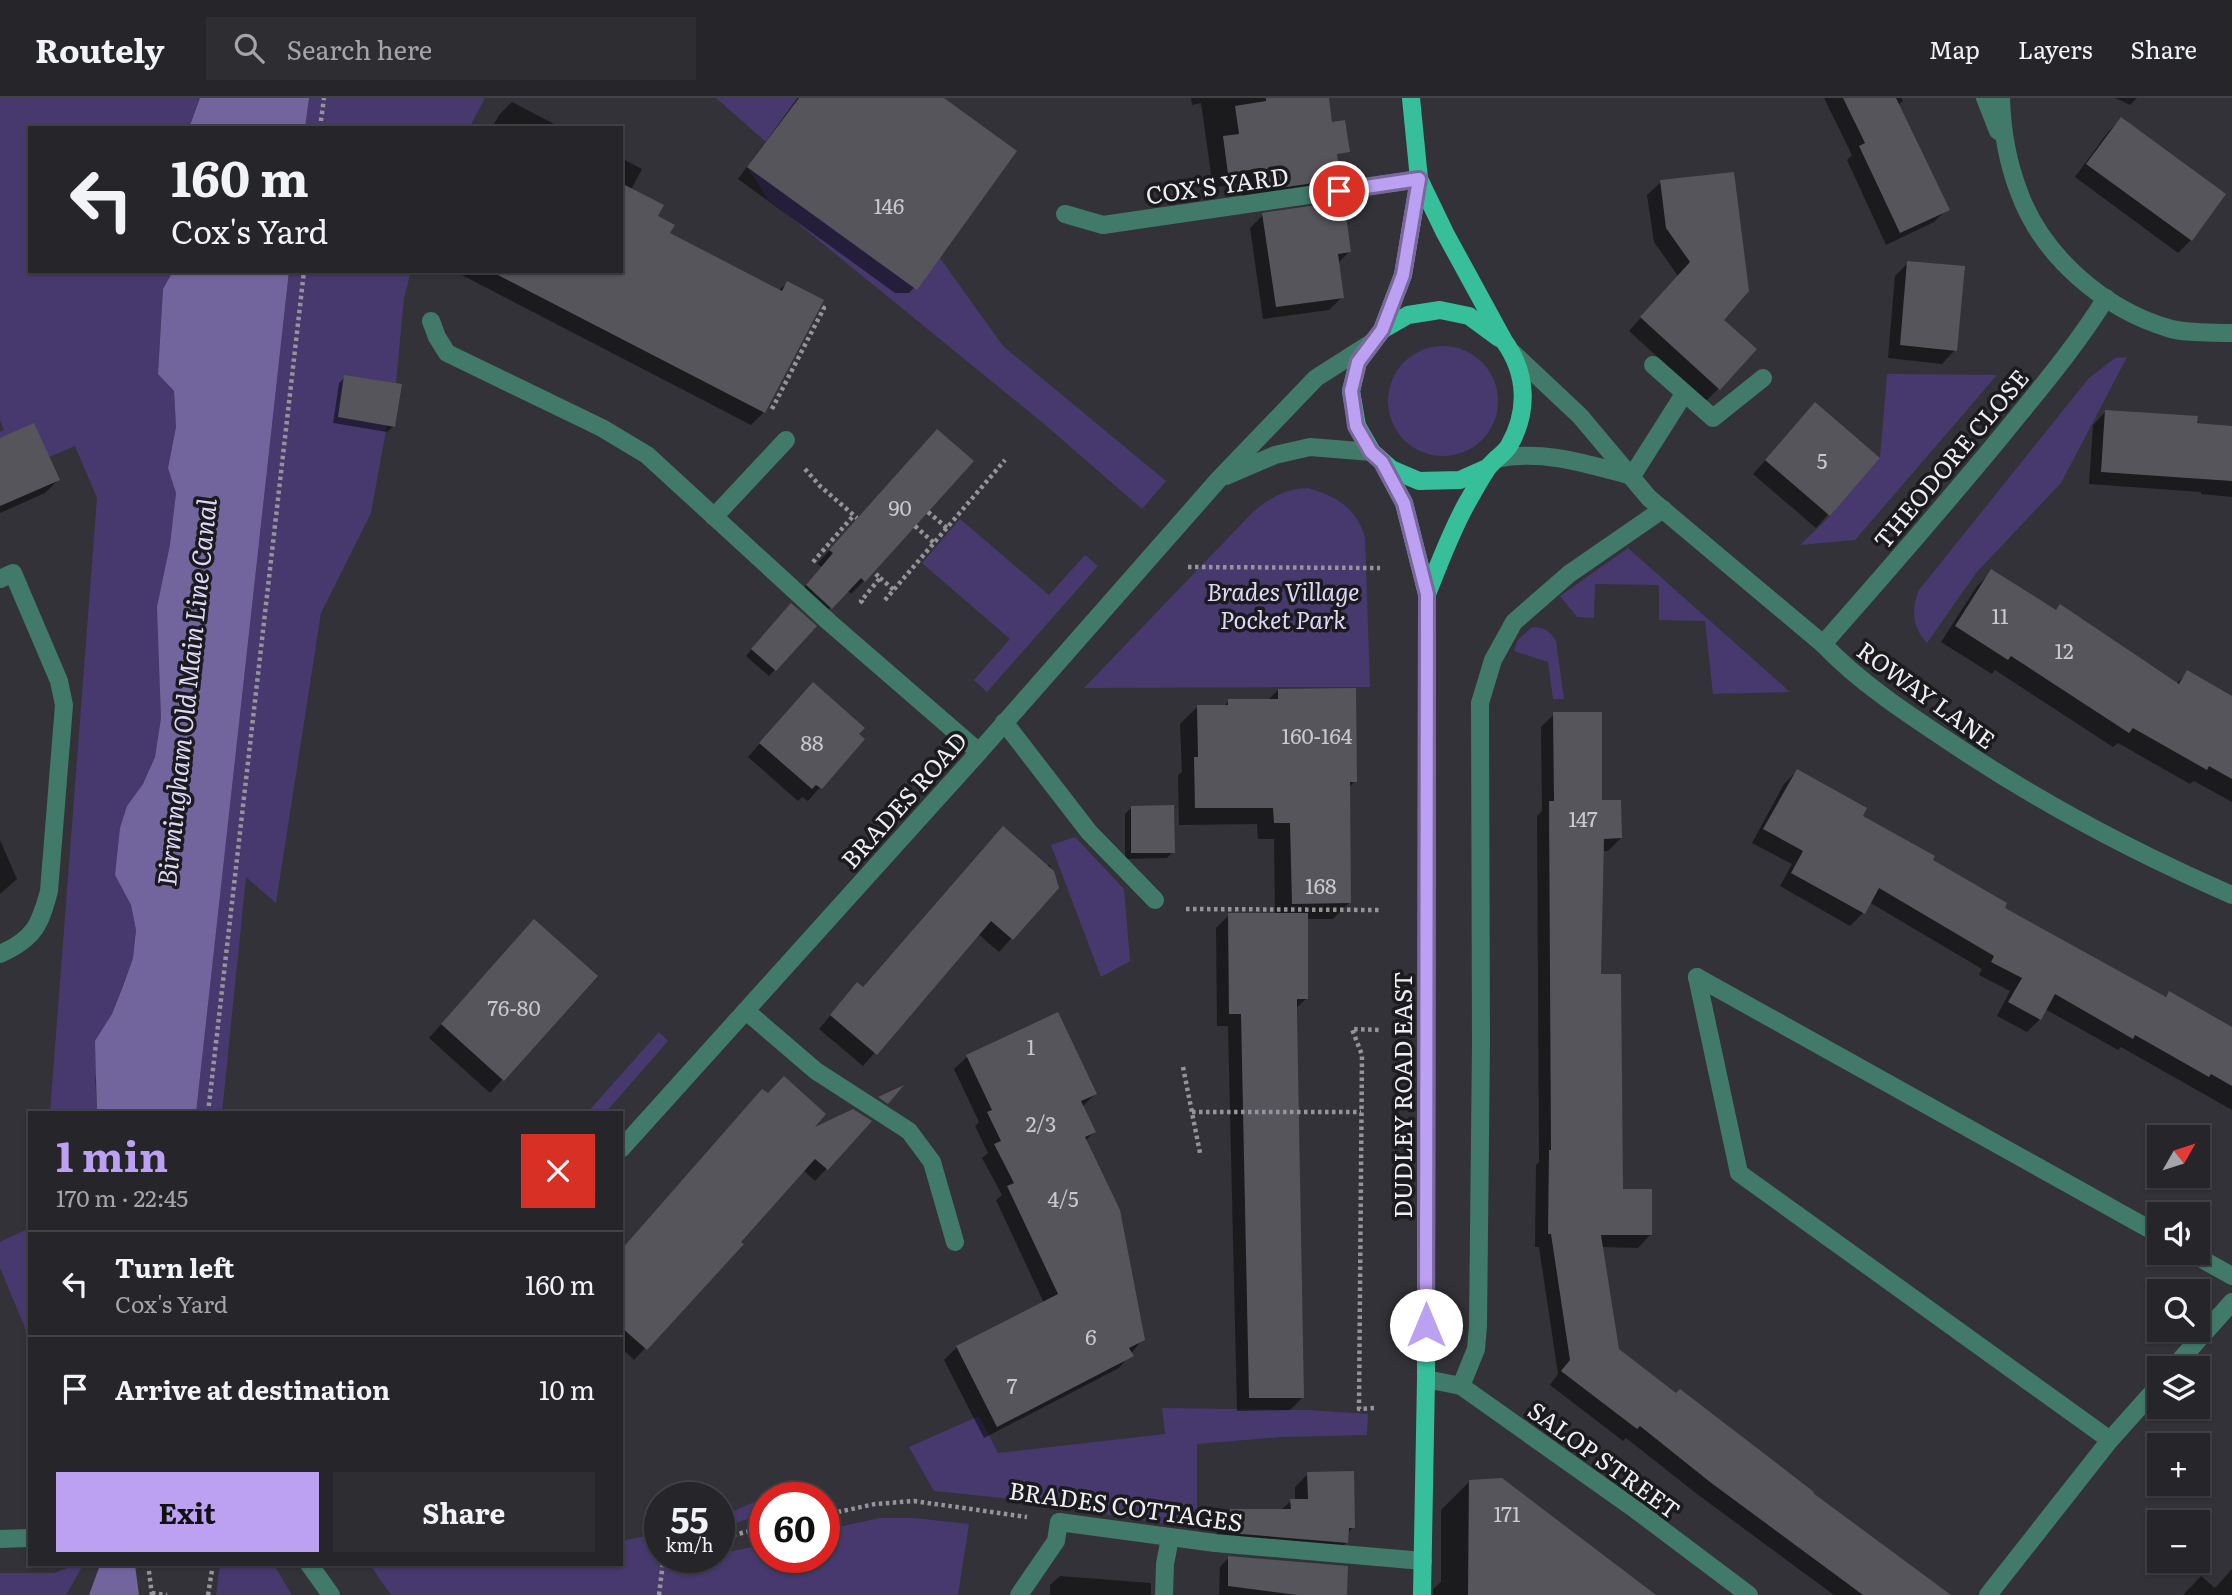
<!DOCTYPE html>
<meta charset="utf-8">
<style>
:root{--surface:#26262a;--page:#2e2e32;--text:#f1f3f6;--muted:#a4a5a8;--line:#424347;--accent:#bca0f2}
body{margin:0;font-family:Literata,serif;background:var(--page);color:var(--text);height:100vh;display:flex;flex-direction:column;font-size:26px;white-space:nowrap}
*{box-sizing:border-box;margin:0}
p{font-size:23px;color:var(--muted)}
.icon{flex:none;width:38px;height:38px;fill:none;stroke:currentColor;stroke-width:2;stroke-linecap:round;stroke-linejoin:round}
.map{position:relative;flex:1;overflow:hidden}
.side{position:absolute;left:28px;top:1013px;width:595px;height:455px;display:flex;flex-direction:column;background:var(--surface);border-radius:0px;box-shadow:0 2px 5px #0004,0 0 0 2px var(--line)}
.side>*{flex:none}
.banner{position:absolute;left:28px;top:28px;width:595px;height:147px;border-radius:0px;box-shadow:0 2px 5px #0004,0 0 0 2px var(--line);background:#26262a;color:var(--text);overflow:hidden}
.needle{width:46px;rotate:51deg}
.tools{position:absolute;left:2147px;top:1027px;display:grid;gap:14px}
.tools a{display:grid;place-items:center;width:63px;height:63px;border-radius:0px;background:var(--surface);box-shadow:0 2px 5px #0004,0 0 0 2px var(--line);font-size:35px}
.speed{position:absolute;left:644px;top:1384px;display:flex;gap:14px;font-size:35px;font-weight:700;text-align:center}
.speed>*{display:grid;place-content:center;width:91px;height:91px;border-radius:50%;background:var(--surface);box-shadow:0 2px 5px #0004,0 0 0 2px var(--line);line-height:1}
.speed small{font-size:18px;font-weight:400}
.speed .limit{border:10px solid #d22;background:#fff;color:#111}
.pin{position:absolute;display:grid;place-items:center;width:60px;height:60px;color:#fff;margin:-30px;border:4px solid #fff;border-radius:50%;box-shadow:0 2px 7px #0007}
.me{position:absolute;width:77px;margin:-38px;rotate:0deg;stroke-linejoin:round;filter:drop-shadow(0 0 5px #0008)}
.turn{display:flex;align-items:center;gap:24px;height:147px;padding:0 28px;font-size:32px}
.turn .icon{width:91px;height:91px;stroke-width:2.5}
.turn b{display:block;font-size:49px;line-height:60px}
.round{display:grid;place-items:center;flex:none;width:74px;height:74px;border-radius:0px;background:var(--page)}
.head{display:flex;align-items:center;justify-content:space-between;height:119px;padding:0 28px}
h1{font-size:42px;font-weight:700;line-height:52px;color:var(--accent)}
.primary-button{display:flex;gap:14px;margin-top:auto;padding:14px 28px}
.primary-button a{flex:1;height:80px;border-radius:0px;background:var(--accent);color:#111;font-size:28px;font-weight:700;line-height:80px;text-align:center}
.primary-button a+a{background:var(--page);color:var(--text)}
ul{padding:0;list-style:none}
li{display:flex;align-items:center;gap:21px;height:105px;padding:0 28px;border-top:2px solid var(--line)}
li div{flex:1}
li b{display:block;font-size:26px}
li em{font-style:normal}
header{display:flex;align-items:center;gap:42px;box-sizing:border-box;height:98px;padding:0 35px;background:var(--surface);border-bottom:2px solid var(--line)}
header strong{font-size:33px}
nav{display:flex;gap:38px;margin-inline-start:auto;font-size:24px}
.search{width:490px;height:63px;background:var(--page);display:flex;align-items:center;gap:18px;box-sizing:border-box;padding:0 24px;border-radius:0px;color:var(--muted);font-size:26px}
.map>svg:first-child{display:block}
</style>
<header>
<strong>Routely</strong>
<div class="search"><svg class="icon" aria-label="search" viewBox="0 0 24 24"><circle cx="10" cy="10" r="6"/><path d="M15 15l6 6"/></svg>Search here</div>
<nav><a>Map</a><a>Layers</a><a>Share</a></nav>
</header>
<div class="map">
<svg width="2232" height="1497" viewBox="0 0 2232 1497">
<rect width="100%" height="100%" fill="#333238"/>
<!-- green -->
<g fill="#47396e">
<polygon points="0,0 200,0 189,30 30,30 30,173 173,173 163,191 158,276 174,293 176,329 168,370 176,395 160,570 161,620 155,659 143,686 127,708 115,777 131,807 136,832 133,860 112,916 95,981 97,1015 50,1015 97,400 75,348 49,359 0,340 0,334 4,332 0,322"/>
<polygon points="309,0 485,0 469,30 305,30"/>
<polygon points="716,0 797,0 766,44"/>
<polygon points="747,69 940,160 1003,248 1166,383 1142,411 1043,325 768,101"/>
<polygon points="289,173 411,173 404,200 396,285 344,278 338,319 387,327 371,415 321,515 276,805 246,779 222,1015 196,1015"/>
<circle cx="1443" cy="303" r="55"/>
<path d="M2127,259l-66,126 -85,90 -49,70c-15,-16 -16,-34 -8,-53l170,-212 26,-20z"/>
<polygon points="1887,276 1997,277 1855,442 1800,447 1830,418 1880,360"/>
<path d="M1308,390c28,8 49,20 57,50l5,149 -286,1 170,-177c18,-14 31,-22 54,-23z"/>
<polygon points="960,421 1049,497 1085,457 1098,468 987,594 974,582 1010,541 922,465"/>
<polygon points="1628,450 1790,594 1713,596 1705,523 1659,522 1659,487 1595,486 1594,520 1577,519 1560,498"/>
<path d="M1532,529c12,0 18,4 24,14l8,58h-11l-5,-37 -34,-11 4,-11z"/>
<polygon points="1075,739 1124,791 1130,863 1101,879 1051,747"/>
<polygon points="659,934 668,943 605,1015 587,1015"/>
<polygon points="30,1130 30,1254 24,1227 0,1170 0,1144"/>
<polygon points="1162,1310 1308,1312 1368,1316 1367,1337 1281,1339 1197,1346 1197,1431 1012,1401 934,1393 909,1349 979,1318 998,1355 1165,1336"/>
<polygon points="776,1394 781,1400 765,1400 765,1415 719,1431 719,1420"/>
<polygon points="880,1420 914,1420 969,1426 958,1497 391,1497 370,1467 621,1466 621,1443 660,1435 660,1460 719,1460 719,1456 765,1446 765,1460 824,1460 824,1432"/>
<polygon points="220,1466 274,1467 292,1497 216,1497"/>
<polygon points="76,1467 83,1467 66,1497 0,1497 0,1475 54,1475"/>
</g>
<!-- water -->
<g fill="#72659e">
<polygon points="200,0 309,0 305,30 189,30"/>
<polygon points="173,173 289,173 196,1015 97,1015 95,943 112,916 123,888 133,860 136,832 131,807 115,777 120,730 127,708 143,686 155,659 161,620 157,509 170,447 176,395 168,370 176,329 174,293 158,276 163,191"/>
<polygon points="100,1467 135,1467 139,1497 89,1497"/>
</g>
<!-- shadow -->
<g fill="#0007">
<polygon points="798,0 941,0 920,183 909,195 895,195 738,81"/>
<polygon points="1191,0 1327,0 1339,80 1324,96 1244,107 1240,85 1213,90 1201,5 1192,7"/>
<polygon points="1824,0 1901,0 1903,3 1898,7 1947,111 1934,124 1886,147 1847,62 1852,57"/>
<polygon points="2115,0 2137,0 2130,7"/>
<polygon points="512,4 562,30 492,30 499,17"/>
<polygon points="2121,21 2191,142 2178,155 2075,79 2108,34"/>
<polygon points="621,60 642,71 631,92 656,119 668,136 778,193 787,185 764,314 751,327 454,173 621,173"/>
<polygon points="1661,84 1721,222 1719,290 1706,303 1629,233 1678,178 1654,144 1647,97"/>
<polygon points="1263,117 1350,153 1338,165 1342,199 1329,212 1263,221 1250,130"/>
<polygon points="1908,165 1955,252 1942,266 1888,260 1895,178"/>
<polygon points="345,279 394,328 387,334 333,325 339,285"/>
<polygon points="1815,306 1878,360 1816,430 1753,376"/>
<polygon points="2106,313 2232,329 2232,399 2201,396 2201,394 2089,386 2093,327"/>
<polygon points="0,342 58,382 45,395 0,415"/>
<polygon points="924,346 971,363 864,483 851,496 847,492 818,523 794,501 822,469 817,466"/>
<polygon points="1992,473 2176,586 2187,575 2232,600 2232,704 2194,683 2190,686 2118,645 2113,649 1995,572 1992,576 1941,544 1977,488"/>
<polygon points="785,513 814,528 769,578 746,558"/>
<polygon points="1278,592 1355,683 1348,690 1350,804 1333,821 1306,821 1307,900 1295,911 1303,1299 1290,1312 1237,1313 1228,928 1217,928 1216,830 1229,817 1275,817 1274,741 1258,741 1257,726 1179,727 1178,677 1182,674 1180,626 1197,609 1223,609 1229,603 1268,602"/>
<polygon points="800,599 862,641 808,703 802,699 798,703 748,659"/>
<polygon points="1554,616 1621,740 1608,753 1602,753 1599,877 1622,1093 1651,1136 1638,1150 1601,1149 1617,1252 1949,1497 1834,1497 1697,1396 1626,1340 1623,1343 1550,1287 1558,1276 1539,1149 1535,1149 1536,1067 1539,1064 1537,718 1542,713 1541,629"/>
<polygon points="1797,673 1860,719 2002,810 2164,900 2169,895 2232,931 2232,1012 2121,949 2118,952 2045,911 2040,921 2027,934 1997,918 2010,893 1979,877 1982,871 1869,804 1863,815 1850,828 1780,788 1792,766 1752,745 1784,686"/>
<polygon points="1131,710 1173,754 1167,760 1125,761 1125,716"/>
<polygon points="0,742 17,781 0,796"/>
<polygon points="990,743 1044,767 1050,767 1057,790 999,854 978,836 863,968 819,931 845,900 862,890"/>
<polygon points="522,836 596,878 490,995 429,940"/>
<polygon points="967,959 1095,996 1082,1009 1094,1034 1085,1043 1143,1241 1119,1270 984,1340 944,1262 957,1249 1044,1205 996,1102 1002,1097 982,1060 988,1055 975,1028 979,1024 954,971"/>
<polygon points="870,1023 815,1083 803,1072 739,1144 741,1146 634,1262 626,1254 621,1259 621,1152 809,1034"/>
<polygon points="1308,1376 1353,1429 1347,1436 1347,1444 1334,1457 1217,1447 1217,1426 1231,1412 1281,1412 1291,1403 1295,1403 1295,1389"/>
<polygon points="1469,1384 1628,1497 1433,1497 1433,1491 1441,1484 1441,1412"/>
<polygon points="1229,1459 1346,1497 1219,1497 1220,1469"/>
<polygon points="2232,1471 2232,1497 2183,1497 2201,1478 2215,1490"/>
<polygon points="1060,1478 1151,1485 1151,1497 1050,1497 1050,1487"/>
</g>
<!-- building -->
<g fill="#57555c">
<polygon points="799,0 944,0 1017,53 917,192 747,69"/>
<polygon points="1266,0 1329,0 1332,24 1345,22 1350,54 1337,56 1341,81 1259,93 1255,71 1228,76 1223,38 1239,36 1235,8 1266,3"/>
<polygon points="1843,0 1896,0 1950,112 1900,135 1859,48 1865,45"/>
<polygon points="2121,19 2226,96 2192,143 2086,66"/>
<polygon points="1734,74 1749,193 1724,222 1757,251 1720,292 1640,219 1690,164 1666,130 1660,82"/>
<polygon points="621,85 664,107 658,118 675,127 670,135 782,193 787,183 824,202 765,315 490,173 621,173"/>
<polygon points="1344,103 1351,154 1338,156 1344,200 1276,209 1262,115"/>
<polygon points="1907,163 1965,168 1957,253 1900,247"/>
<polygon points="344,277 402,286 395,329 338,319"/>
<polygon points="1815,304 1880,360 1830,418 1765,362"/>
<polygon points="2105,312 2198,318 2197,325 2232,328 2232,383 2101,374"/>
<polygon points="34,325 60,382 0,408 0,340"/>
<polygon points="937,331 974,363 865,484 861,480 832,511 806,487 833,455 829,452"/>
<polygon points="1991,471 2056,512 2060,506 2179,586 2187,572 2232,598 2232,681 2209,668 2207,672 2133,630 2129,635 2011,558 2008,562 1955,528"/>
<polygon points="791,505 817,528 776,573 751,551"/>
<polygon points="813,584 865,630 859,636 865,641 822,691 816,687 812,691 759,645"/>
<polygon points="1356,590 1357,684 1350,684 1351,805 1292,806 1290,725 1274,725 1273,710 1195,710 1194,659 1198,659 1197,607 1228,607 1228,601 1278,601 1278,591"/>
<polygon points="1553,614 1602,614 1602,702 1621,702 1622,740 1604,741 1601,876 1621,876 1623,1091 1652,1091 1652,1137 1601,1137 1619,1251 1676,1295 1680,1291 1814,1394 1813,1395 1951,1497 1863,1497 1710,1384 1640,1328 1637,1331 1561,1273 1570,1262 1551,1136 1548,1136 1549,1052 1551,1052 1549,703 1554,703"/>
<polygon points="1797,671 1867,710 1863,718 1935,758 1933,762 2007,805 2005,810 2166,899 2169,893 2232,929 2232,988 2211,976 2209,979 2135,937 2133,941 2055,896 2041,922 2008,904 2022,880 1991,864 1994,858 1879,790 1865,816 1791,775 1803,753 1763,731"/>
<polygon points="1174,707 1175,755 1131,755 1131,708"/>
<polygon points="1003,728 1054,773 1059,790 1013,842 991,823 877,957 830,917 857,884 863,889"/>
<polygon points="1228,815 1308,815 1308,901 1297,901 1297,915 1304,1300 1249,1300 1241,916 1229,916"/>
<polygon points="534,821 598,878 504,983 441,926"/>
<polygon points="1058,914 1097,996 1081,1003 1096,1034 1085,1039 1120,1112 1145,1242 1129,1250 1134,1258 997,1329 956,1248 1058,1196 1007,1088 1014,1085 994,1046 1001,1043 987,1014 992,1012 966,957"/>
<polygon points="784,978 826,1016 815,1029 853,1011 872,1023 828,1072 815,1061 741,1144 744,1146 647,1252 621,1229 621,1152 762,991 768,995"/>
<polygon points="904,987 888,1006 878,999"/>
<polygon points="1354,1373 1355,1430 1349,1430 1348,1445 1229,1435 1230,1411 1291,1411 1290,1401 1308,1401 1307,1374"/>
<polygon points="1502,1380 1656,1497 1468,1497 1469,1382"/>
<polygon points="1228,1458 1348,1468 1347,1497 1297,1497 1228,1488"/>
</g>
<g fill="none" stroke-linecap="round" stroke-linejoin="round">
<!-- path -->
<g stroke="#95949a" stroke-width="4.5" stroke-dasharray="3.5 3.5" stroke-linecap="butt">
<polyline points="320,30 324,0"/>
<polyline points="772,311 824,210 821,208"/>
<polyline points="805,371 820,388 857,420"/>
<polyline points="928,414 947,430"/>
<polyline points="915,428 934,445"/>
<polyline points="813,464 854,417"/>
<polyline points="1188,469 1380,470"/>
<polyline points="880,480 894,492"/>
<polyline points="885,502 1005,362"/>
<polyline points="863,505 861,503 880,480 874,474"/>
<polyline points="1186,811 1379,812"/>
<polyline points="1183,969 1200,1055"/>
<polyline points="1192,1014 1361,1014"/>
<polyline points="208,1015 304,173"/>
<polyline points="1374,1310 1359,1311 1362,957 1352,931 1379,932"/>
<polyline points="824,1417 875,1406 914,1403 1027,1419"/>
<polyline points="719,1440 765,1430"/>
<polyline points="148,1466 152,1497"/>
<polyline points="152,1495 167,1497"/>
<polyline points="208,1497 213,1466"/>
<polyline points="659,1497 663,1464 669,1460"/>
</g>
<!-- service -->
<g stroke="#417a68" stroke-width="18">
<polyline points="1065,116 1103,127 1419,81"/>
<polyline points="431,223 437,239 447,255 602,330 647,357 829,524 979,654"/>
<polyline points="1653,267 1713,320 1763,280"/>
<polyline points="1632,378 1684,296"/>
<polyline points="714,419 786,342"/>
<path d="M0,481l13,-6 46,108 5,24 -15,186c-9,34 -15,48 -49,63"/>
<polyline points="1004,624 1089,734 1155,802"/>
<polyline points="1697,879 1739,1075 2110,1342"/>
<polyline points="1697,879 2160,1137"/>
<polyline points="2191,1155 2232,1178"/>
<polyline points="2173,1270 2232,1204"/>
<polyline points="1019,1497 1056,1443 1059,1424"/>
<polyline points="1164,1497 1165,1466 1170,1440"/>
<polyline points="1988,1497 2110,1342 2160,1286"/>
</g>
<!-- minor -->
<g stroke="#417a68" stroke-width="18">
<polyline points="1985,0 1998,33"/>
<path d="M2001,0c1,32 6,63 18,94 23,64 85,117 149,136 19,6 44,4 64,5"/>
<path d="M1823,546c60,-68 119,-136 177,-206 37,-46 75,-90 106,-140"/>
<polyline points="746,913 816,973 909,1033 932,1064 955,1144"/>
<polyline points="1426,1281 1461,1288 1636,1412 1749,1497"/>
<polyline points="1461,1288 1476,1251 1478,1228 1481,946 1480,605 1493,562 1514,524 1569,476 1663,411"/>
<polyline points="1059,1424 1215,1445 1423,1463"/>
<polyline points="309,1466 331,1497"/>
</g>
<!-- tertiary -->
<g stroke="#417a68" stroke-width="18">
<path d="M1513,255l67,63 69,82 174,146c36,38 83,69 127,98 89,60 183,110 282,153"/>
<path d="M1496,361c47,-10 91,5 136,17"/>
<polyline points="1226,378 1275,357 1310,349 1372,354"/>
<polyline points="621,1051 979,654 1219,381 1316,280 1371,245"/>
<polyline points="0,1441 30,1440"/>
</g>
<!-- primary -->
<g stroke="#37bf9b" stroke-width="18">
<polyline points="1411,0 1419,81 1403,177 1382,232 1358,264 1351,293 1357,328 1372,354 1391,371 1419,383 1460,382 1487,370"/>
<path d="M1419,81l26,54 59,108c23,32 25,70 5,105 -6,9 -16,14 -22,23 -7,10 -13,22 -19,32 -17,30 -28,61 -41,93"/>
<polyline points="1382,232 1408,217 1440,212 1469,218 1499,240"/>
<polyline points="1382,364 1404,405 1427,496 1426,1281 1422,1497"/>
</g>
</g>
<g fill="none" stroke-linecap="round" stroke-linejoin="round">
<defs>
<polyline id="route" points="1339,93 1419,81 1403,177 1382,232 1358,264 1351,293 1356,328 1371,354 1382,364 1404,405 1427,496 1426,1227"/>
</defs>
<!-- route casing -->
<use href="#route" stroke="#7a689d" stroke-width="18"/>
<!-- route -->
<use href="#route" stroke="#bca0f2" stroke-width="12"/>
</g>
<g text-anchor="middle" dominant-baseline="central" stroke-width="7" stroke-linejoin="round" paint-order="stroke">
<!-- number labels -->
<g font-size="21" fill="#c9c8cd">
<text x="889" y="106">146</text>
<text x="1822" y="361">5</text>
<text x="900" y="408">90</text>
<text x="2000" y="516">11</text>
<text x="2064" y="551">12</text>
<text x="1317" y="636">160-164</text>
<text x="812" y="643">88</text>
<text x="1583" y="719">147</text>
<text x="1321" y="786">168</text>
<text x="514" y="908">76-80</text>
<text x="1031" y="947">1</text>
<text x="1041" y="1024">2/3</text>
<text x="1063" y="1099">4/5</text>
<text x="1091" y="1237">6</text>
<text x="1012" y="1286">7</text>
<text x="1507" y="1414">171</text>
</g>
<!-- street labels -->
<g font-size="24" fill="#efeef3" stroke="#1b1a1d">
<text transform="translate(1217 86) rotate(-8)">COX'S YARD</text>
<text transform="translate(1950 360) rotate(-50)">THEODORE CLOSE</text>
<text transform="translate(1927 596) rotate(36)">ROWAY LANE</text>
<text transform="translate(903 701) rotate(-48)">BRADES ROAD</text>
<text transform="translate(1401 997) rotate(-90)">DUDLEY ROAD EAST</text>
<text transform="translate(1605 1361) rotate(36)">SALOP STREET</text>
<text transform="translate(1126 1407) rotate(8)">BRADES COTTAGES</text>
</g>
<!-- park labels -->
<g font-size="24" font-style="italic" fill="#ded7fa" stroke="#1b1a1d">
<text x="1283" y="492">Brades Village<tspan x="1283" dy="28">Pocket Park</tspan></text>
</g>
<!-- water labels -->
<g font-size="26" font-style="italic" fill="#ded7fa" stroke="#1b1a1d">
<text transform="translate(185 594) rotate(-84)">Birmingham Old Main Line Canal</text>
</g>
</g>
</svg>
<div class="tools">
<a><svg class="needle" viewBox="-14 -14 28 28"><path d="M0-13l5 13h-10z" fill="#e53935"/><path d="M0 13l5-13h-10z" fill="#a4a5a8"/></svg></a>
<a><svg class="icon" aria-label="sound" viewBox="0 0 24 24"><path d="M4 9h4l5-4v14l-5-4H4zM17 9q2 3 0 6"/></svg></a>
<a><svg class="icon" aria-label="search" viewBox="0 0 24 24"><circle cx="10" cy="10" r="6"/><path d="M15 15l6 6"/></svg></a>
<a><svg class="icon" aria-label="layers" viewBox="0 0 24 24"><path d="M12 4l9 5-9 5-9-5zM3 14l9 5 9-5"/></svg></a>
<a>+</a>
<a>−</a>
</div>
<div class="speed"><div>55<small>km/h</small></div><div class="limit">60</div></div>
<div class="pin" style="left:1339px;top:93px;background:#d93025"><svg class="icon" aria-label="arrive" viewBox="0 0 24 24"><path d="M6 21V4h12l-3 4 3 4H6"/></svg></div>
<svg class="me" style="left:1426px;top:1227px" viewBox="-20 -20 40 40"><circle r="19" fill="#fff"/><path d="M0-13L10 11 0 6-10 11z" fill="#bca0f2"/></svg>
<div class="banner">
<div class="turn"><svg class="icon" aria-label="left" viewBox="0 0 24 24"><path d="M17 20v-9H6M10 6l-5 5 5 5"/></svg><div><b>160 m</b>Cox's Yard</div></div>
</div>
<section class="side">
<div class="head"><div><h1>1 min</h1><p>170 m · 22:45</p></div><a class="round" style="background:#d93025;color:#fff"><svg class="icon" aria-label="close" viewBox="0 0 24 24"><path d="M6 6l12 12M18 6L6 18"/></svg></a></div>
<ul>
<li><svg class="icon" aria-label="left" viewBox="0 0 24 24"><path d="M17 20v-9H6M10 6l-5 5 5 5"/></svg><div><b>Turn left</b><p>Cox's Yard</p></div><em>160 m</em></li>
<li><svg class="icon" aria-label="arrive" viewBox="0 0 24 24"><path d="M6 21V4h12l-3 4 3 4H6"/></svg><div><b>Arrive at destination</b></div><em>10 m</em></li>
</ul>
<div class="primary-button"><a>Exit</a><a>Share</a></div>
</section>
</div>
